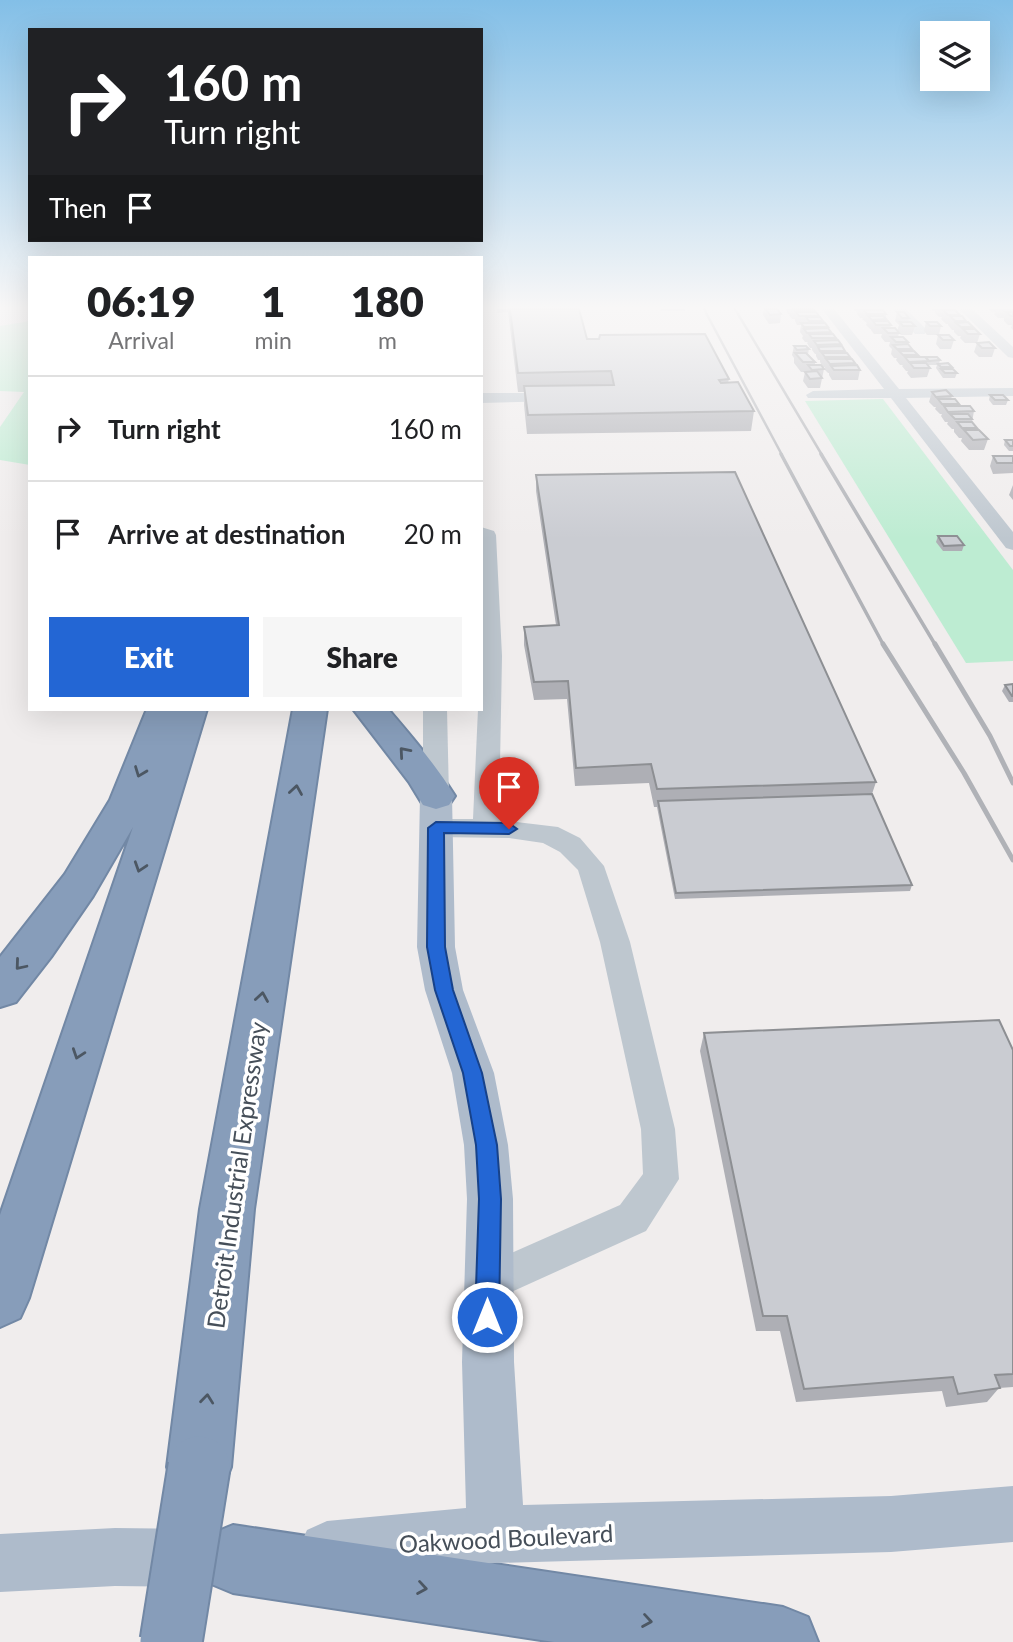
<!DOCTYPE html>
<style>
:root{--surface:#fff;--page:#f6f6f6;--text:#202124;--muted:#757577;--line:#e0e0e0;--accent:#2366d4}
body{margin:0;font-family:Lato,sans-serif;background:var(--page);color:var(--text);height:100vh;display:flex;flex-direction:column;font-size:26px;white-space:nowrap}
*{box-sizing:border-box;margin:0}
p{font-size:23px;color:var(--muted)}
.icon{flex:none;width:38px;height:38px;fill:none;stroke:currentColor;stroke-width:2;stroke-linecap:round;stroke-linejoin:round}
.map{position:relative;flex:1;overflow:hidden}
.drawer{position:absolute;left:28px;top:256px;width:455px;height:455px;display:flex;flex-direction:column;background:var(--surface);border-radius:0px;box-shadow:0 7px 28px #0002}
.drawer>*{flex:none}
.guide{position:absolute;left:28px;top:28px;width:455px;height:214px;border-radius:0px;box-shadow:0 7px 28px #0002;background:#202124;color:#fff;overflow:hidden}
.fabs{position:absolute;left:920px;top:21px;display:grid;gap:14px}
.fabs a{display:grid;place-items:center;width:70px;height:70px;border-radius:0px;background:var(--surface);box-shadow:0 7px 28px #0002;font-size:35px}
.pin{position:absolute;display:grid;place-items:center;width:60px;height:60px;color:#fff;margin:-72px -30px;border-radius:50% 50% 50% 0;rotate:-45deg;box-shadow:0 0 7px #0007}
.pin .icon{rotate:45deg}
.me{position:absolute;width:77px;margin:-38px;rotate:0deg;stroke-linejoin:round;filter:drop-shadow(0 0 5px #0008)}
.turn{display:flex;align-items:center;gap:24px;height:147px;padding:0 21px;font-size:32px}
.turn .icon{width:91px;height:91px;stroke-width:2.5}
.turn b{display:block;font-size:49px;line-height:60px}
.then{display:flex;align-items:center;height:66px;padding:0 21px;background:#0003;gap:14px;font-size:26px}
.eta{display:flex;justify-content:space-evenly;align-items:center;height:119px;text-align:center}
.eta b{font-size:42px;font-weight:800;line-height:49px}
.primary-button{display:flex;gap:14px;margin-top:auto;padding:14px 21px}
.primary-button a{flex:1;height:80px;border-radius:0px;background:var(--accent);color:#fff;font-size:28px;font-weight:800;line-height:80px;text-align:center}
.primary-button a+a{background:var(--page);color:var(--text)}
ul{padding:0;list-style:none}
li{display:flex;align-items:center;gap:21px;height:105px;padding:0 21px;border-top:2px solid var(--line)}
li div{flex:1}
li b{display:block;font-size:26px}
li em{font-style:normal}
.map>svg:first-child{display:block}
</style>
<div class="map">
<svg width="1013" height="1642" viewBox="0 0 1013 1642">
<rect width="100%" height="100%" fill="#f0eded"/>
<!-- green -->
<g fill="#bdecd2">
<polygon points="30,321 30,465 0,460 0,427 24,392 0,391 0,326"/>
<polygon points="883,399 1013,570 1013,661 966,663 805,401"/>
</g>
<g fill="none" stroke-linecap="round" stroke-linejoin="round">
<defs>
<g id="highway">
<polygon points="147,709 207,709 29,1298 20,1318 0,1327 0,1215 133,827 93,896 51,957 16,1002 0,1007 0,957 65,874 110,800"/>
<polygon points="293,709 327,709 254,1209 231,1467 222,1490 199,1499 176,1490 167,1467 200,1209"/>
<path d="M353,709h35c24,28 47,55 67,87l-6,9 -13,4 -13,-4 -14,-23z"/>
<polygon points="233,1525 783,1607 808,1617 818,1642 554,1642 233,1593 209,1583 199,1559 209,1535"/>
</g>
</defs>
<!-- highway casing -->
<use href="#highway" stroke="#7288a5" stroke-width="4"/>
<!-- minor -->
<g fill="#bec7cf" fill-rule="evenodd">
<polygon points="822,309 834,309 899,389 1013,388 1013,396 906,398 1013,532 1013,550 1006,548 891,398 808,398 806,395 813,391 884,389"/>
<polygon points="893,309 906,309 925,328 925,334 915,334"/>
<polygon points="959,309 972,309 1013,347 1013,358 1008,357"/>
<polygon points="481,393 560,393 567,397 560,401 481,403"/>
<polygon points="481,527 494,531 496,535 502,656 499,820 558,827 580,838 604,866 630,942 675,1129 679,1179 646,1231 487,1303 473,1298 468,1284 473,1270 620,1205 643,1174 641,1129 600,942 578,870 560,852 543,843 509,838 436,837 427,835 423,828 427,821 436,819 473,819 478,709 481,709"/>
<polygon points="423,709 447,709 449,796 445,802 436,805 427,802 423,796"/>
</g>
<!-- major -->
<g fill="#aebbcb" fill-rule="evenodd">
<polygon points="436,785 447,788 452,796 455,947 463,990 494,1073 508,1145 513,1199 514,1362 523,1505 891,1496 1013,1486 1013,1542 891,1552 495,1563 327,1579 307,1570 298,1550 307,1530 327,1521 466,1508 462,1362 467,1199 464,1145 452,1073 425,990 417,947 420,796 425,788"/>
<polygon points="115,1528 197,1529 218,1537 226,1558 218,1579 197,1587 115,1586 0,1592 0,1534"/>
</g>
<!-- highway -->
<use href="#highway" fill="#879dba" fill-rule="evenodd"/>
<!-- rail-far2 -->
<g stroke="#b0b2b7" stroke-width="2.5">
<polyline points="704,309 782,455"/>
<polyline points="735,309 822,455"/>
</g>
<!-- rail-far1 -->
<g stroke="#b0b2b7" stroke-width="3.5">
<polyline points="781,454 884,646"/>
<polyline points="821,454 936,646"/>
</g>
<!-- rail -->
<g stroke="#b0b2b7" stroke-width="5">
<polyline points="883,644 964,773 1013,860"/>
<polyline points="935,644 990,736 1013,783"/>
</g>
<defs>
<polyline id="highway-bridge" points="171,1642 199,1467"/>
</defs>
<!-- highway-bridge casing -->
<use href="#highway-bridge" stroke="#7288a5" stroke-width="65" stroke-linecap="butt"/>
<!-- highway-bridge -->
<use href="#highway-bridge" stroke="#879dba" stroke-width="61"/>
</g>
<!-- wall -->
<g fill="#aeafb5">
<polygon points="497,309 579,309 587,339 729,379 728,383 754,411 751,431 527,434 524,405 524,392 518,392 508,312 497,313"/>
<polygon points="660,309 685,309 685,311 661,311"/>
<polygon points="764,309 777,309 781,314 780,323 769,324 763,315"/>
<polygon points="786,309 813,309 814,312 823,321 823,323 828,327 827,328 831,332 831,334 836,338 836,340 841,344 841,346 845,351 845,353 855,363 855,365 860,370 858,380 832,380 829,375 829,373 828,373 824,369 825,367 823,367 820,362 820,360 818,360 816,356 816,354 815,354 812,350 812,348 810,348 807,343 808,342 805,342 802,338 803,336 800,332 801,325 797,325 795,321 795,319 792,319 789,315 790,314 788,314 786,310"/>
<polygon points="853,309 876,309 876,310 886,314 886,321 891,325 890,328 897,331 899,325 895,321 897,312 909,318 908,322 915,326 912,335 901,335 899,333 898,337 908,342 907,344 912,349 912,351 918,355 918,357 940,360 939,364 952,367 951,369 957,373 955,378 943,378 936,368 937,365 928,365 930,368 927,377 911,378 907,373 908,371 906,371 902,366 903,365 900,365 896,360 897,358 894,358 891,354 892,349 889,346 890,342 885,342 881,337 882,334 874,334 871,330 871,329 870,329 866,325 867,323 862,319 863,318 860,318 857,314 857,312"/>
<polygon points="931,309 953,309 953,310 960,315 959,316 966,321 966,323 973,327 972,329 980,334 977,343 995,348 992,357 979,357 974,352 977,343 965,343 960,338 961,336 958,336 954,332 954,330 952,330 948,325 948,324 946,324 941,319 942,317 939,317 935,313 935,311 933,311"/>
<polygon points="988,309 1013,309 1013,330 1011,328 1012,325 1008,325 1004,321 1004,318 998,318 994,314 995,312 992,312"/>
<polygon points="926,322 941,326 939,335 927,335 924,331"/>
<polygon points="938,335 954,340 951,349 940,349 936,344"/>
<polygon points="794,346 809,349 808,354 815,362 815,365 824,369 820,388 808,388 803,381 805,372 801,372 794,363 794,358 792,355"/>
<polygon points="932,392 952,396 951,399 959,404 959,406 974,411 972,422 977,428 976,430 988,439 984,450 969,450 961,441 962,438 959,438 954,432 954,429 952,429 947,424 948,422 945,422 941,416 942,414 940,414 935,409 936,407 934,407 929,402"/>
<polygon points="990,395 1008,400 1006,405 993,405 989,400"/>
<polygon points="1005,440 1013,440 1013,451 1009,451 1004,445"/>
<polygon points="993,456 1013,456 1013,473 993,474 990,466"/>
<polygon points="536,475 876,782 872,794 912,885 910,891 675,899 657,807 654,807 649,783 575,786 567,699 534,700 524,645 524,627 556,625 536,491"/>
<polygon points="1013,485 1013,500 1009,495"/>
<polygon points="938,536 964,545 962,551 943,551 936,542"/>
<polygon points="1013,684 1013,702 1009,702 1002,691 1005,685"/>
<polygon points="704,1033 1013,1050 1013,1387 999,1388 987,1402 946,1407 942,1391 796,1402 780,1331 756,1331 700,1051"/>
</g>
<!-- building -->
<g fill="#caccd2" stroke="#8d8f93" stroke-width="2">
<polygon points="510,309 579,309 587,339 599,339 600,335 705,334 729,379 719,380 721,383 738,382 754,411 528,415 524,386 614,385 611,371 518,373"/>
<polygon points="766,309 777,309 781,314 770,315"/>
<polygon points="792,309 813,309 814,310 794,310"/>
<polygon points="864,310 883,310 886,314 867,314"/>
<polygon points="943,310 955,310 960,315 948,315"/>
<polygon points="796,312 816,312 819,316 799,316"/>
<polygon points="897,312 904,312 909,318 902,318"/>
<polygon points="1006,312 1013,312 1013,316 1011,316"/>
<polygon points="868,316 883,316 886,319 872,320"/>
<polygon points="950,316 962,316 966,321 955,321"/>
<polygon points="806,317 820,317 823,321 809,321"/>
<polygon points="873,321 888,321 891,325 876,325"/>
<polygon points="900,322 911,322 915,326 903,326"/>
<polygon points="926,322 937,322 941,326 930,326"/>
<polygon points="968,322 973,327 961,327 956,323"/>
<polygon points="801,323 825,323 828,327 804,327"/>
<polygon points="828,328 831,332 807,333 804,329"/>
<polygon points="883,328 895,328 899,333 888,333"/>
<polygon points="963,329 975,329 980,334 968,334"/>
<polygon points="809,334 833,334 836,338 812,338"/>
<polygon points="938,335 949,335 954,340 943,340"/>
<polygon points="891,337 903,337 908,342 896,342"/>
<polygon points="838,340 841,344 817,345 814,341"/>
<polygon points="989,342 995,348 982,348 977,343"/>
<polygon points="908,344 912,349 897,349 893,345"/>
<polygon points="794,346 806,346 809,349 797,350"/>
<polygon points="842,346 845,351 820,351 818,347"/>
<polygon points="899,351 914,351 918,355 903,355"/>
<polygon points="795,353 806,353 815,362 803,362"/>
<polygon points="822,353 847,353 850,357 825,357"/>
<polygon points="905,357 925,357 929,361 909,362"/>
<polygon points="926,357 937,357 940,360 929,361"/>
<polygon points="826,359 852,359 855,363 830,364"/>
<polygon points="910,363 926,363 930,368 914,368"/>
<polygon points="948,363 952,367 941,367 938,364"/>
<polygon points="808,365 821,365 824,369 812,370"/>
<polygon points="857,365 860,370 834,370 831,366"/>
<polygon points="941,369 953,369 957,373 945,373"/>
<polygon points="817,371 822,378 810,379 805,372"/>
<polygon points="946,390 952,396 936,397 932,392"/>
<polygon points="990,395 1003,395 1008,400 995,400"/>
<polygon points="938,399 955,399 959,404 942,404"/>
<polygon points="944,406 970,406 974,411 948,412"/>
<polygon points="950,414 968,414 972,419 955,419"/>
<polygon points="957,422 972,422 977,428 962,428"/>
<polygon points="964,430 979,430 988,439 973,440"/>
<polygon points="1005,440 1013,440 1013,446 1010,446"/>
<polygon points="993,456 1013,456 1013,463 997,463"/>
<polygon points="735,472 876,782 657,789 651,764 576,768 568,681 534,682 524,627 559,625 536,475"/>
<polygon points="938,536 957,536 964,545 944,546"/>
<polygon points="1013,684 1013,696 1012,696 1005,685"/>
<polygon points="872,794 912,885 676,893 658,801"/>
<polygon points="999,1020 1013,1050 1013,1374 995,1375 1000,1388 958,1394 953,1377 804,1389 787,1316 763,1316 704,1033"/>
</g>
<!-- one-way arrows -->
<defs><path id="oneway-chevron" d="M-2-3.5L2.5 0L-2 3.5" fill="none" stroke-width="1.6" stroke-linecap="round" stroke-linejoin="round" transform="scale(1.75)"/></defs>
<g stroke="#4c5763">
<use href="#oneway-chevron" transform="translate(404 752) rotate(-131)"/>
<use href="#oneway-chevron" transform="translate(140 772) rotate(111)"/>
<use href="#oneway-chevron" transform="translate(296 790) rotate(-81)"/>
<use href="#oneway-chevron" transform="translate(140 867) rotate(108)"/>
<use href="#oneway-chevron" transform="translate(20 965) rotate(130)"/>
<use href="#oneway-chevron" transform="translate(262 997) rotate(-81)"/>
<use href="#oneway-chevron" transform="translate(78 1054) rotate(109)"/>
<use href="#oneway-chevron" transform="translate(207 1399) rotate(-84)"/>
<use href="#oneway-chevron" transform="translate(422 1588) rotate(9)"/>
<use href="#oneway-chevron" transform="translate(647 1621) rotate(9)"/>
</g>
<!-- sky -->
<linearGradient id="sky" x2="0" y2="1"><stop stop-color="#83bfe7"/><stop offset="0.57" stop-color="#f8f7f7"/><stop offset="1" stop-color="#f8f7f7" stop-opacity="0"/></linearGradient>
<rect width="1013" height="539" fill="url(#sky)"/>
<!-- route -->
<polygon fill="#2366d4" stroke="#17428a" stroke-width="2" points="436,822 509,823 517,829 509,834 444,833 445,947 453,990 482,1073 497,1145 501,1199 499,1317 496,1326 487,1329 479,1326 475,1317 479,1199 476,1145 463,1073 435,990 427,947 428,828"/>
<g text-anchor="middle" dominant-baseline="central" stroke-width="7" stroke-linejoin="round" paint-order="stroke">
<!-- near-street labels -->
<g font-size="24" fill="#464f59" stroke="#fff">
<text transform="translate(236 1175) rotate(-82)">Detroit Industrial Expressway</text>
<text transform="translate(506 1538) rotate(-3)">Oakwood Boulevard</text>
</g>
</g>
</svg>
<div class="fabs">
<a><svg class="icon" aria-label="layers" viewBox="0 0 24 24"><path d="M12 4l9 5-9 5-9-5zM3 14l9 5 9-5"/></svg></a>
</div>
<div class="pin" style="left:509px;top:829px;background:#d93025"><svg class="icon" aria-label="arrive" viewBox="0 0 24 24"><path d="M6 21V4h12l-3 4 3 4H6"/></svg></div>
<svg class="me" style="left:487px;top:1317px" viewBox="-20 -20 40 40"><circle r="17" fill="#2366d4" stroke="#fff" stroke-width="3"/><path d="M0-11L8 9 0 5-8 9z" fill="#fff"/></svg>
<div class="guide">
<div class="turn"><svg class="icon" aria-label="right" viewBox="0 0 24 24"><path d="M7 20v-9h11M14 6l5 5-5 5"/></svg><div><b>160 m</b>Turn right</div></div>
<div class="then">Then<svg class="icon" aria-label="arrive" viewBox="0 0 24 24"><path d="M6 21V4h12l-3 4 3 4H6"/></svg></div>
</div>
<section class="drawer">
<div class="eta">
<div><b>06:19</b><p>Arrival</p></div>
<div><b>1</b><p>min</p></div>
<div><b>180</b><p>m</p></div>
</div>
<ul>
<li><svg class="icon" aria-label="right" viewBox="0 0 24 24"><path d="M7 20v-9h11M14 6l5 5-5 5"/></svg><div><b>Turn right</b></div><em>160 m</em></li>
<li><svg class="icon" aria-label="arrive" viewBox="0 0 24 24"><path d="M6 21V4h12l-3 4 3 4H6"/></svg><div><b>Arrive at destination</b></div><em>20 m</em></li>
</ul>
<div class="primary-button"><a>Exit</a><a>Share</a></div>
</section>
</div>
